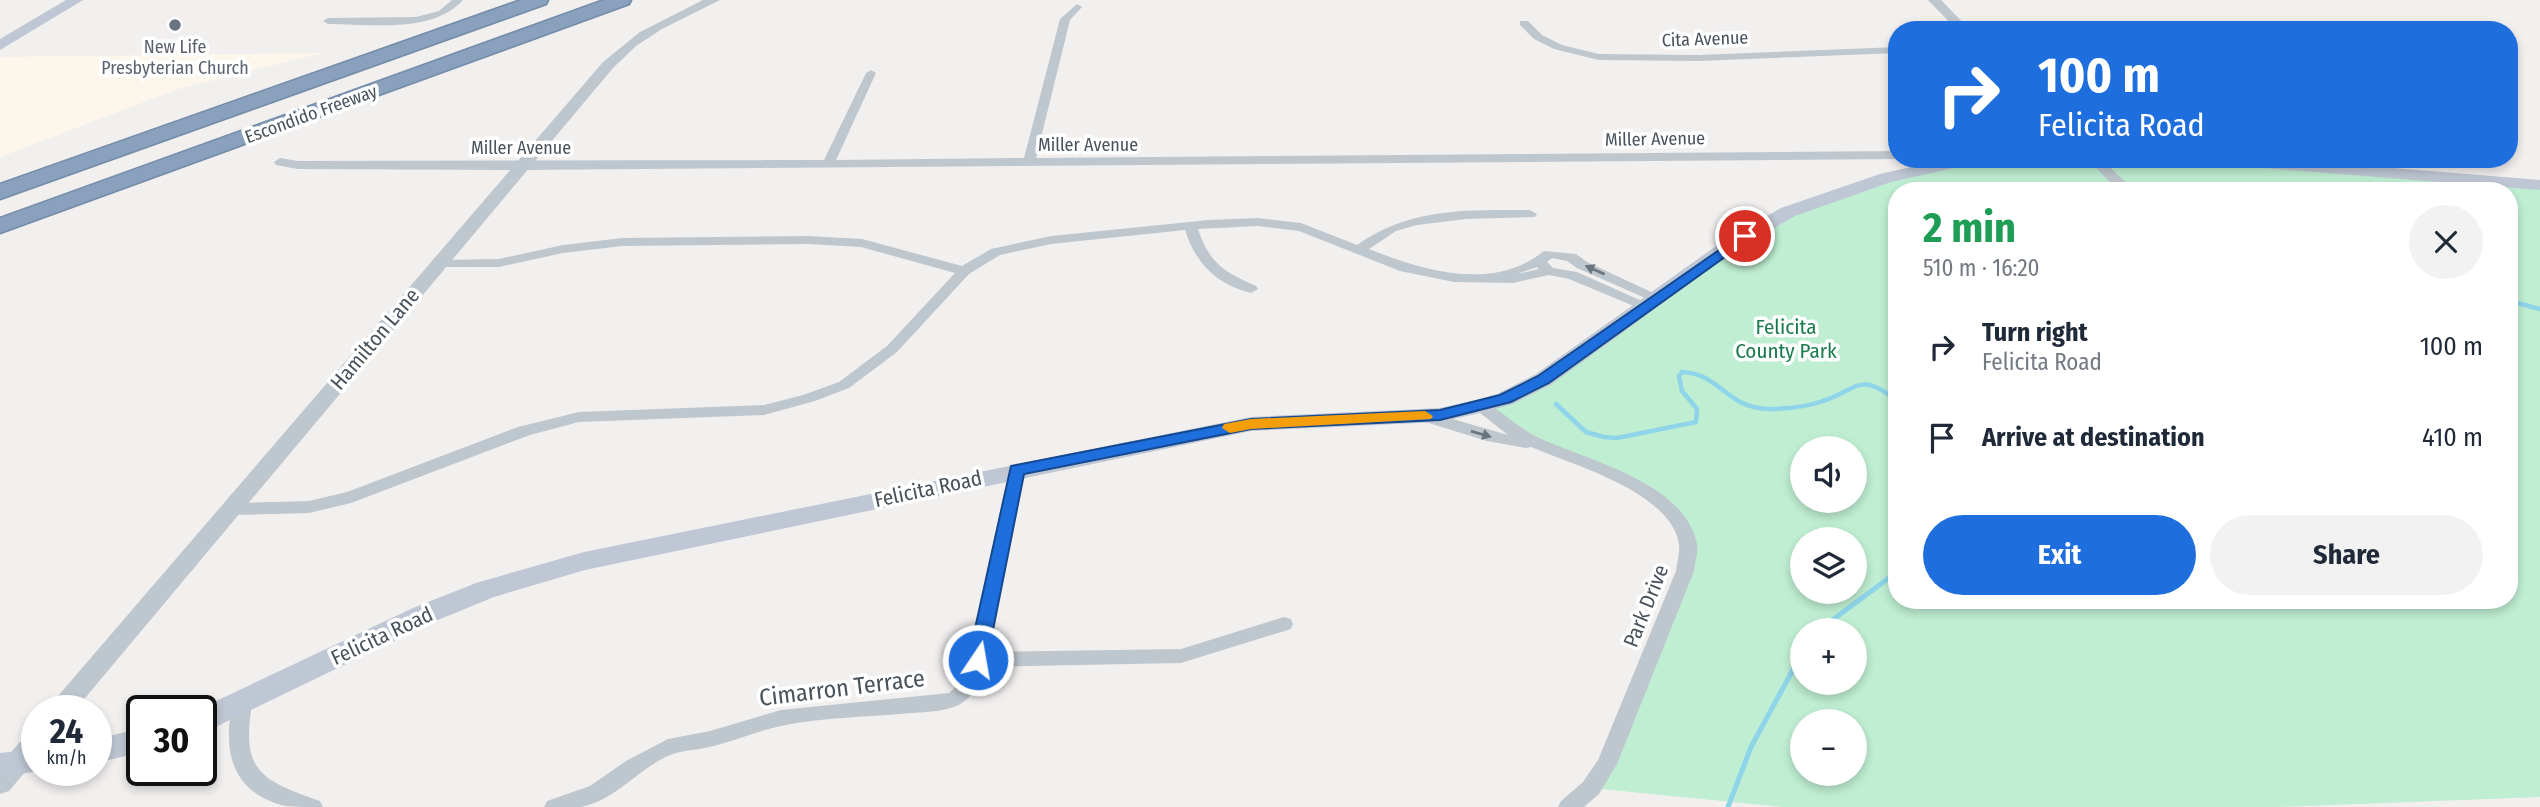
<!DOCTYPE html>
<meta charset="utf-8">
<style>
:root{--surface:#fff;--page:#f2f2f3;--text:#1f2937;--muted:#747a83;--accent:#1e6fdd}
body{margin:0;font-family:"Fira Sans Condensed",sans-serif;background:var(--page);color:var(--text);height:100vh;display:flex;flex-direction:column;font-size:26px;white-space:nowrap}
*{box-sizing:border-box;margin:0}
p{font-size:23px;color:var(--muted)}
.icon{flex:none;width:38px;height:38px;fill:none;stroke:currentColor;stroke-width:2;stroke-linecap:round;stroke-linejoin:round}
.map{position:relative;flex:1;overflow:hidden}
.details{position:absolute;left:1888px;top:182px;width:630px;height:427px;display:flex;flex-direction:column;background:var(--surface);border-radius:28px;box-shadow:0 4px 10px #0003}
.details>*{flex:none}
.hud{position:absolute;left:1888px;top:21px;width:630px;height:147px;border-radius:28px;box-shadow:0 4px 10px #0003;background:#1e6fdd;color:#fff;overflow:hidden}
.tools{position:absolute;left:1790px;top:436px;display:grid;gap:14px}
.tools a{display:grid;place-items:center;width:77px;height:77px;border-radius:50%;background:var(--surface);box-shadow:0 4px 10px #0003;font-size:35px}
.speed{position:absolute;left:21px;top:695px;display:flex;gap:14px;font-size:35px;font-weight:700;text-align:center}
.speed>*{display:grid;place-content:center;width:91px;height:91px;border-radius:50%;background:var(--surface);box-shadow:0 4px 10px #0003;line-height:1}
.speed small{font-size:18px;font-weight:400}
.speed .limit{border:4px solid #111;border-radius:10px;background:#fff;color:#111}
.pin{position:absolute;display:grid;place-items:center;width:60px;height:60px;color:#fff;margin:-30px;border:4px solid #fff;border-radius:50%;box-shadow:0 2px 7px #0007}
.me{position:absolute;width:77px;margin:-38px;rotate:12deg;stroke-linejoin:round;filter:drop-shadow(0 0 5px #0008)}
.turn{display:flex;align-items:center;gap:24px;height:147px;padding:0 35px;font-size:32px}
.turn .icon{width:91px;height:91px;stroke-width:2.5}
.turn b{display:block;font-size:49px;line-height:60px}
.round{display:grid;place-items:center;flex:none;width:74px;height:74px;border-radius:37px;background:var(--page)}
.head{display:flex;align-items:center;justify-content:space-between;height:119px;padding:0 35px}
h1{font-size:42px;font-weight:700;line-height:52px;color:#1e9e55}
.button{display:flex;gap:14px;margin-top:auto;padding:14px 35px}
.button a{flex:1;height:80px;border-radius:42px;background:var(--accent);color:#fff;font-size:28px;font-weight:700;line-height:80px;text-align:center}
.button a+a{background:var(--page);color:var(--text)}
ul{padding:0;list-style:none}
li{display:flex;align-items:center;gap:21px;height:91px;padding:0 35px}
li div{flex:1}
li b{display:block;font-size:26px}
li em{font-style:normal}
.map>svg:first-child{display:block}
</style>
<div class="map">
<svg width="2540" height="807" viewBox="0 0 2540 807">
<rect width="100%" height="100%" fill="#f2efef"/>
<!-- commercial -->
<polygon fill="#fcf7ea" points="322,53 178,89 0,157 0,57"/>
<!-- green -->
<path fill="#bfeed2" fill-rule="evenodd" d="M2000,159h214l326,26v612l-261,10h-496l-192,-19 94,-217 2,-32 -31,-40 -117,-54 -58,-39 24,-7 221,-151 128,-61zM1897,191h613v409h-613zM1802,448h53v52h-53zM1802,539h53v53h-53zM1802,630h53v52h-53zM1802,721h53v53h-53z"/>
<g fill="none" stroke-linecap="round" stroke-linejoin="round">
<!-- stream-far1 -->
<g stroke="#8ed5ea" stroke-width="4.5">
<polyline points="2510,301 2540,309"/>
<path d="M1556,404l30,28 18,5 13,1 79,-16 1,-13 -15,-18 -3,-15 3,-4c40,2 43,36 87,37 18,0 37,-2 54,-8 35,-11 36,-31 74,0"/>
</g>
<!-- stream -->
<g stroke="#8ed5ea" stroke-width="5">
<polyline points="1819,630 1897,572"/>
<polyline points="1728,807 1751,747 1802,653"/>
</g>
<defs>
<g id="motorway">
<polygon points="521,0 548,0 546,4 0,199 0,184"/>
<polygon points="604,0 631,0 629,4 0,233 0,218"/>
</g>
</defs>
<!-- motorway casing -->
<use href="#motorway" stroke="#748ca8" stroke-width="3"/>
<!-- minor -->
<g fill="#bec7ce" fill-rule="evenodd">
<path d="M452,0h11c-31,34 -92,24 -135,24l-5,-3 5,-3 88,-1 23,-6z"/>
<polygon points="1077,4 1082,7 1070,20 1036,158 1897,151 1897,159 521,170 298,169 276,165 274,162 280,158 298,161 824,160 866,73 871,70 876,73 836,160 1024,158 1060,19"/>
<polygon points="1520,21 1528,21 1542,35 1562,45 1599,54 1699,55 1897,47 1897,53 1699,61 1599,60 1554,49 1534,39 1520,25"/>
<polygon points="2103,23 2112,30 2101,30 2098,26"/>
<polygon points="2088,159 2101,159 2135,191 2118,191"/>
<path d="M1530,210l7,4 -2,3 -69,2 -49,6 -21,6 -27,18c55,22 124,43 175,2l32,3 11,8 77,36 -7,4 -5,-1 -75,-33 -10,-7 -15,-3 -5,4 6,6 24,4 76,34 -7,4 -5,-1 -72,-30 -20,-4 -36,8 -59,-1 -54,-11 -101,-40 -41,-5 -60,3c12,35 25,42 58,57l2,3 -7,4c-35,-9 -55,-29 -66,-63l-134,14 -51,11 -31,19 -72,78 -48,36 -34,13 -51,14 -185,7 -49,13 -179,68 -42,10 -77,2 -6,-2 -3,-4 3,-4 6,-2 77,-2 38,-9 171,-65 61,-15 185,-7 39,-10 36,-13 48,-36 68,-73 -94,-26 -53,-3 -186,2 -59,7 -64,14h-67l-2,-3 2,-3 5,-1 62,-1 64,-14 59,-7 186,-2 54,3 100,27 29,-17 60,-13 158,-16 49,-2 43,5 56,22c53,-38 111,-35 173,-35zM1537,267l2,2 -22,5z"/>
<path d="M1481,401c14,4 38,27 54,35 49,24 150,45 162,108 1,8 -2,19 -3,27l-77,193 -18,30 -15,13h-26l3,-6 22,-19 15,-22 78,-189c1,-8 4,-19 3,-27 -8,-52 -106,-79 -148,-97l-5,1 -39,-7 -68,-21 -2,-4 8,-5 83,24 -33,-26 -2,-3z"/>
<path d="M1017,465l8,5 -36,182 192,-3 103,-32 7,2 2,5 -2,5 -110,34 -196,4c-14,42 -31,43 -72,46 -44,4 -90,4 -132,13 -25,5 -48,16 -72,21 -11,3 -25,3 -36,7 -33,12 -56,46 -92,53 -11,0 -25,0 -37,0l3,-6 43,-15 36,-25 42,-22 42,-8 71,-21 168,-17 12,-11 7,-22 41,-190z"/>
<path d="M242,696l7,2 3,6c-11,67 8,76 68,97l3,6c-12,0 -27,0 -38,-1 -54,-14 -62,-54 -53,-102l3,-6z"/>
</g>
<!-- tertiary -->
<g fill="#bec7ce" fill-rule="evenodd">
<polygon points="703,0 720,0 662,29 636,46 613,68 75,710 49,710 52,703 603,62 640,32"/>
<polygon points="1928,0 1941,0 1970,30 1957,30"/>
<polygon points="37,730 37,758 9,791 0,794 0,765 28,733"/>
</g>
<!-- secondary -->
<g fill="#bec7d3" fill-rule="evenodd">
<polygon points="66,0 83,0 0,50 0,39"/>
<polygon points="1947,159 2009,159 2000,164 1954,168 1891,182 1795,216 1733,252 1552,384 1513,404 1489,411 1440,422 1251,431 585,570 494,597 433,622 201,734 201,710 197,710 413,608 476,583 584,552 1251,417 1440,408 1477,400 1497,394 1536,374 1719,244 1781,208 1880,174"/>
<polygon points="2205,159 2284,159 2540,180 2540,190 2214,164"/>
<polygon points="142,728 142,752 96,763 96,739"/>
<polygon points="37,749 37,770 47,770 0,777 0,753"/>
</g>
<!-- motorway -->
<use href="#motorway" fill="#89a1bd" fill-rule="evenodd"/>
</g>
<!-- one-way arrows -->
<defs><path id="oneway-solid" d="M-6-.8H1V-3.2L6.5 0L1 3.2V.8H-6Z" transform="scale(1.75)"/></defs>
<g fill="#6b757e">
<use href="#oneway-solid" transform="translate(1595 270) rotate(-156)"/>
<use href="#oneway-solid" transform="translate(1481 434) rotate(16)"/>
</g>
<!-- route -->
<polygon fill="#1e6fdd" stroke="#144890" stroke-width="2" points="1745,232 1752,236 1750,239 1549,383 1511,402 1440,420 1251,429 1024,474 987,660 985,665 978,667 971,665 968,660 1011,466 1251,419 1440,410 1500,395 1538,376"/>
<!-- slow -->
<polygon fill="#f59e0b" points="1425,411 1433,416 1431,419 1251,429 1230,433 1222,428 1224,424 1251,419"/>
<!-- markers -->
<circle fill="#6b7280" stroke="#fff" stroke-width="2.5" cx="175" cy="25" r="7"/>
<g text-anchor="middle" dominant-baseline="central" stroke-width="7" stroke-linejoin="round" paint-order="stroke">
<!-- far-street labels -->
<g font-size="18" fill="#48525c" stroke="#fff">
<text transform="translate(1705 39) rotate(-2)">Cita Avenue</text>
<text transform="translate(311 114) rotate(-20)">Escondido Freeway</text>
<text transform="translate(1655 139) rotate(-1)">Miller Avenue</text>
<text x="1088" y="145">Miller Avenue</text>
<text x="521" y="148">Miller Avenue</text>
</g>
<!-- far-worship labels -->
<g font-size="18" fill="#5b616d" stroke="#fff">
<text x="175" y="47">New Life<tspan x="175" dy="21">Presbyterian Church</tspan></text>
</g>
<!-- park labels -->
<g font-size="21" fill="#1a7c4c" stroke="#fff">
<text x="1786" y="327">Felicita<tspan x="1786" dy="24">County Park</tspan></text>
</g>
<!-- street labels -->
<g font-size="21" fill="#48525c" stroke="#fff">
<text transform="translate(375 339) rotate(-50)">Hamilton Lane</text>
<text transform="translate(928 489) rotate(-12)">Felicita Road</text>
<text transform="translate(1646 606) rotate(-68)">Park Drive</text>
<text transform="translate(382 636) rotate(-25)">Felicita Road</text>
</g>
<!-- near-street labels -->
<g font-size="24" fill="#48525c" stroke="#fff">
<text transform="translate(842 688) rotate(-7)">Cimarron Terrace</text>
</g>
</g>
</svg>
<div class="tools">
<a><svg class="icon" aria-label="sound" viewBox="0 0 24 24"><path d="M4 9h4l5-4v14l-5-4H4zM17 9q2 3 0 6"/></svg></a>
<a><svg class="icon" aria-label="layers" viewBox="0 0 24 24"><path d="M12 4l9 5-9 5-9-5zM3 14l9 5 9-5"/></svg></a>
<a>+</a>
<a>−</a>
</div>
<div class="speed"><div>24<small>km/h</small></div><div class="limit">30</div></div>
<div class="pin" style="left:1745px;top:236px;background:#d93025"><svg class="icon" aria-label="arrive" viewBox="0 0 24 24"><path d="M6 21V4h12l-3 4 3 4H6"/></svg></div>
<svg class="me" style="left:978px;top:660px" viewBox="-20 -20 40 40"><circle r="17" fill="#1e6fdd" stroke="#fff" stroke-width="3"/><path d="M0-11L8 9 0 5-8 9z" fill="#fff"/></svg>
<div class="hud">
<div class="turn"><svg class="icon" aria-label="right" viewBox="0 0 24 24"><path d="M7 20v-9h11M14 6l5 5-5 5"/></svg><div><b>100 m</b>Felicita Road</div></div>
</div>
<section class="details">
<div class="head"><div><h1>2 min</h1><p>510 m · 16:20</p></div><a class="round"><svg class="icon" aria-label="close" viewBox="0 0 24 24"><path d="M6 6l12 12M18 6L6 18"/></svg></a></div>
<ul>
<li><svg class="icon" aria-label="right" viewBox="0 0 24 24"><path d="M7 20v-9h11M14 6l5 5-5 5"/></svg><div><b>Turn right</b><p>Felicita Road</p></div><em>100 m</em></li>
<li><svg class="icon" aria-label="arrive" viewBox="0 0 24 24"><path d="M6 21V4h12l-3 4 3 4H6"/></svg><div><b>Arrive at destination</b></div><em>410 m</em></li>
</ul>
<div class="button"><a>Exit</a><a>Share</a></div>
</section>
</div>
